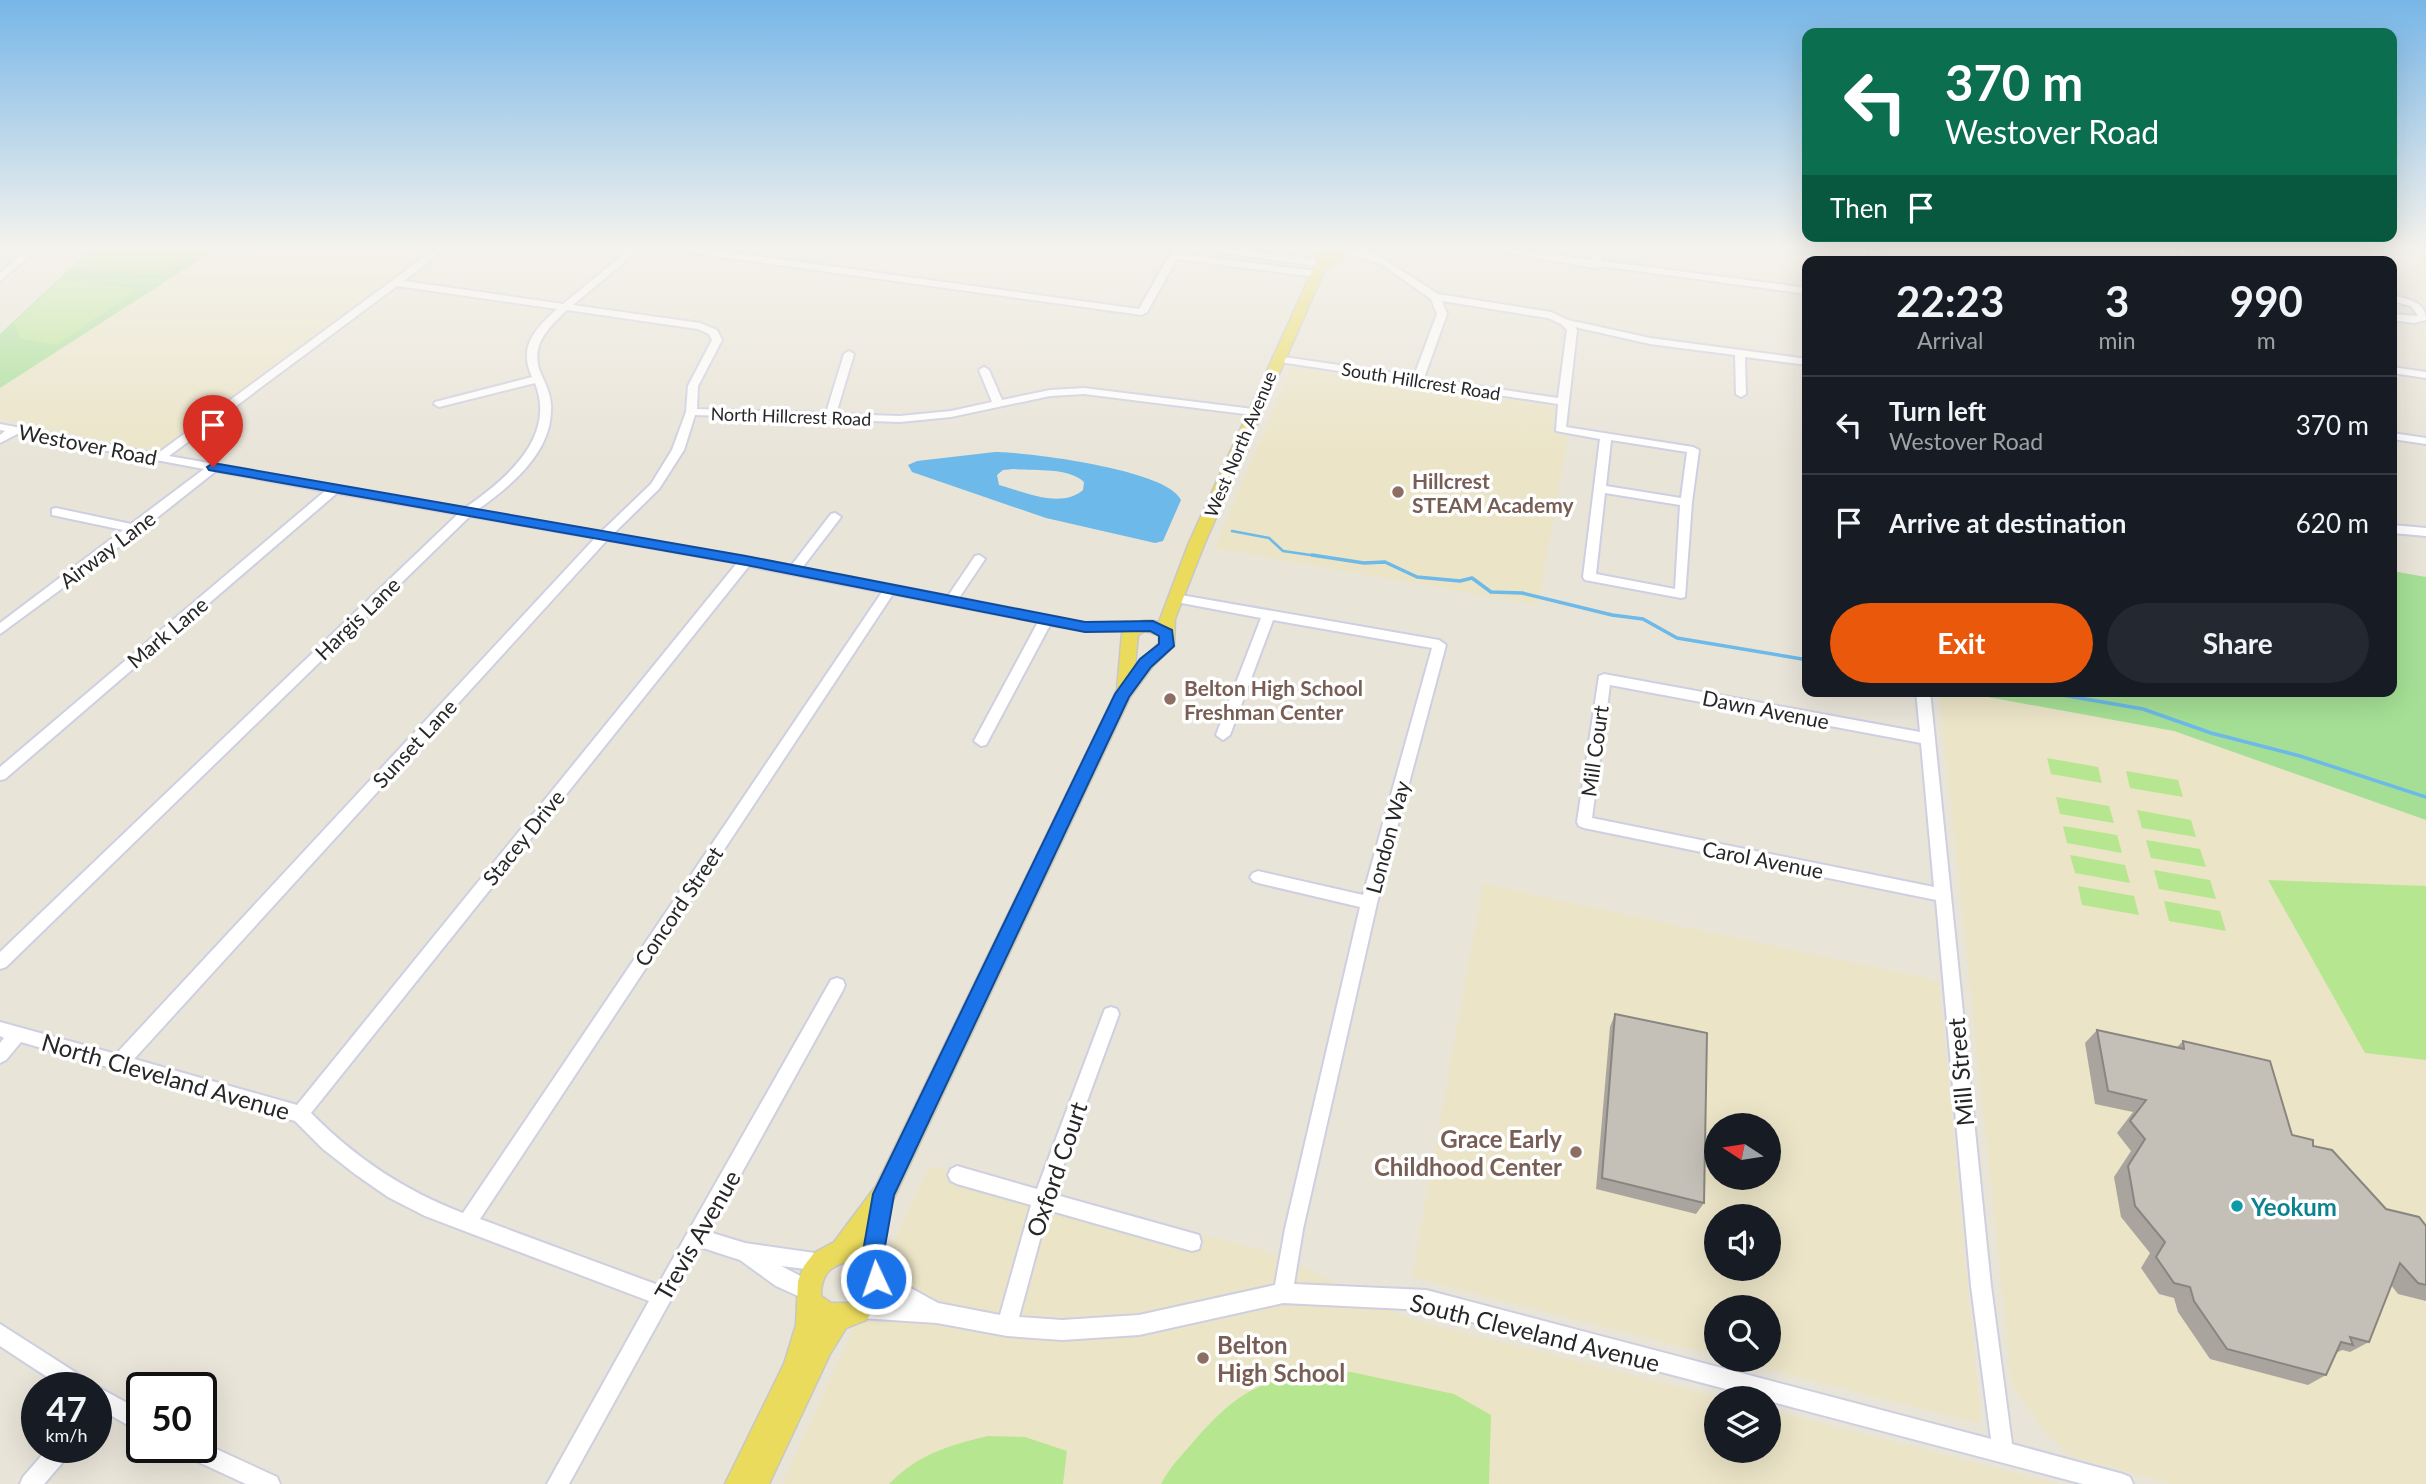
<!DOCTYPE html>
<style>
:root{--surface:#171b24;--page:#242831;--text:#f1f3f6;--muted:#9ea1a6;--line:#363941;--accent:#ea580c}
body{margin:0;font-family:Lato,sans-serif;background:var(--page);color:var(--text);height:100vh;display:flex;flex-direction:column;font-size:26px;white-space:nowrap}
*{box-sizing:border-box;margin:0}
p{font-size:23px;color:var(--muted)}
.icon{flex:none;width:38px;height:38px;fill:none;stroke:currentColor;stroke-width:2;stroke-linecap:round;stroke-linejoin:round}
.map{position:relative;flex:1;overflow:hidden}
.sheet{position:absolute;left:1802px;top:256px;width:595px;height:441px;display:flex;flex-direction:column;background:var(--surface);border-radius:14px;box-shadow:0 7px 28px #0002}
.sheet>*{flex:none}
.guide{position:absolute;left:1802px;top:28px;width:595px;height:214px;border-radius:14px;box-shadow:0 7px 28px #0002;background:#0b6e4f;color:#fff;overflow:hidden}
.needle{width:46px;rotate:282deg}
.tools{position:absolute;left:1704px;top:1113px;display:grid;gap:14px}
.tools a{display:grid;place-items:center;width:77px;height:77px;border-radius:50%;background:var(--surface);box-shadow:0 7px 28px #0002;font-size:35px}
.speed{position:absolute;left:21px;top:1372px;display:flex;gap:14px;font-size:35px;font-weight:700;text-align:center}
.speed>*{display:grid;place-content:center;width:91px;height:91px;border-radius:50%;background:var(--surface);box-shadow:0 7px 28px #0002;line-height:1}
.speed small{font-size:18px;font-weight:400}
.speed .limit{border:4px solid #111;border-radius:10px;background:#fff;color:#111}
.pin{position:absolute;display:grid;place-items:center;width:60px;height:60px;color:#fff;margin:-72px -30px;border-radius:50% 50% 50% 0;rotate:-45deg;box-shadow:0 0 7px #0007}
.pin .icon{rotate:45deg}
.me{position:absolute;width:77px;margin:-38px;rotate:357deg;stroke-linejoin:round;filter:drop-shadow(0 0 5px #0008)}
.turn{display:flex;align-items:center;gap:24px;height:147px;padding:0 28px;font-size:32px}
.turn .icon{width:91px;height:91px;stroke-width:2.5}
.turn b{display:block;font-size:49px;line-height:60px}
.then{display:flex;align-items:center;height:66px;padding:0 28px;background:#0003;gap:14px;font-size:26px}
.eta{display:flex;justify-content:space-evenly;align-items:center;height:119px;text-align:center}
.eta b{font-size:42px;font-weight:700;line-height:49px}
.action{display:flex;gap:14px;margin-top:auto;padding:14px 28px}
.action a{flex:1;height:80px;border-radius:42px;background:var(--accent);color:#fff;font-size:28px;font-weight:700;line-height:80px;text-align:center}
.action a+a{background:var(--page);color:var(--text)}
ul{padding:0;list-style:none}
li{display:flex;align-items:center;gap:21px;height:98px;padding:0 28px;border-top:2px solid var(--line)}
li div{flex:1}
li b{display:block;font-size:26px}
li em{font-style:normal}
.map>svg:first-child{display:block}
</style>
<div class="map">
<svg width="2426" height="1484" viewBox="0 0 2426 1484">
<rect width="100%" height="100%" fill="#e9e4d8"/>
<!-- education -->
<g fill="#ebe4c7" fill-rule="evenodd">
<polygon points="216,249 427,250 158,451 0,419 0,388"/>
<polygon points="1291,367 1555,407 1552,430 1568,436 1538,605 1215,548"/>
<polygon points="1939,691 1955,691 2174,731 2426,820 2426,1484 2173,1484 2072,1457 2047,1434 2012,1386"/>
<path d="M1483,884l456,97 42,443 -249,-64h37v-53h-52v49l-305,-79zM1717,1125h52v53h-52zM1717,1216h52v53h-52z"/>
<polygon points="929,1166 1274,1253 1410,1319 1722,1398 1717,1398 1717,1451 1769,1451 1769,1410 2058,1484 782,1484"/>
</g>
<!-- green -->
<g fill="#a5df95">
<polygon points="91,249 216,249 0,388 0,334"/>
<polygon points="2392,571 2426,577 2426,820 2174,731 1955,691 2392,691"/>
</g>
<!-- pitch -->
<g fill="#b7e691">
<polygon points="91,249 196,249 164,272 153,275 73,267"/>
<polygon points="60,280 134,288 134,292 56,345 20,338 14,323"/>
<polygon points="2047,758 2098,767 2102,783 2051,774"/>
<polygon points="2126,771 2178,780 2183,797 2130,788"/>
<polygon points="2056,797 2109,806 2114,823 2060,814"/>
<polygon points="2137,810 2191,820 2196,837 2142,828"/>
<polygon points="2063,826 2117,835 2122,853 2067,843"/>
<polygon points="2146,840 2200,849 2206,867 2151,858"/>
<polygon points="2070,855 2125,865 2130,883 2075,873"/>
<polygon points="2154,870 2210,880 2216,899 2159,889"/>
<polygon points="2268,880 2426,886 2426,1060 2365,1053"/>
<polygon points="2078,886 2134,896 2139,915 2082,905"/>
<polygon points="2164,901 2220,911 2226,931 2169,921"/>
<path d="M1351,1372l103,22 37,21 -2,69h-328c8,-16 21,-29 33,-43 54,-62 78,-64 157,-69z"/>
<path d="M988,1436l37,1 42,14 -4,33h-174c28,-29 60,-39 99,-48z"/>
</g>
<!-- water -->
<path fill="#6db9e9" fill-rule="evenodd" d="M995,452c33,0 174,18 186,48l-18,41 -8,2 -109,-25 -134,-46 -4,-7 9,-4zM1014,469c20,2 55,-2 70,13l-1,8c-22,19 -58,2 -84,-5l-2,-10 6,-5z"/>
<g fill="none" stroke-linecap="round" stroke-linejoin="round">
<!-- stream-far1 -->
<polyline stroke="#6db9e9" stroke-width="2.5" points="1232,531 1269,538 1283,551 1324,557"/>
<!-- stream -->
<g stroke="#6db9e9" stroke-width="3.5">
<polyline points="1312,555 1364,563 1385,562 1417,577 1460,581 1472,578 1491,592 1522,593 1612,615 1643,619 1677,638 1808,660"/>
<polyline points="2039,691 2143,709 2211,733 2300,756 2426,797"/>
</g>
<defs>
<g id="minor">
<polygon points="27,249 37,249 0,281 0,273"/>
<path d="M435,249h10l-41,32 159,23 67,-55h10l-67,56 127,18 17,7 5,10 -24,46 -1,23 129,4 18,-59 5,-3 5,3 -18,60 64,2 51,-5 41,-9 -13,-32 5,-3 5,3 13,30 48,-10 34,-2 169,21 5,3 -5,3 -169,-21 -34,2 -99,21 -51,5 -205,-7 -11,35 -25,39 -46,45 178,32 40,-52 4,-1 6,4 -39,51 146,28 27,-40 4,-1 6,4 -26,39 126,25h54l6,4 -6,4h-54l-35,-6 -64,120 -5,1 -7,-5 64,-119 -145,-28 -413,625 178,66 173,-305 6,-2 6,2 2,5 -2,5 -134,242 36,11 84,12 2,7 -2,7 -7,2 -41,-5 35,18 3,7 -3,7 -7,3 -33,-15 -36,-26 -40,-13 -131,237h-22l102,-183 -224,-85 -37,-19 -33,-23 -32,-25 -28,-28 -274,-79 -15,18 -6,3v-20l4,-5 -4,-2v-14l116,32 479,-516 -125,-22 -464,451 -6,2v-17l458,-438 -121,-21 -332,286 -5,1v-13l325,-276 -109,-20 -77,61 -139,102v-11l123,-93 -71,-15v-6l4,-1 75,16 73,-55 -187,-35 -17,9v-8l5,-4 -5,-1v-6l157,30zM397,286l160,23c-22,20 -39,37 -25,68l-97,25 -1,2 5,3 96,-24c22,55 -30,97 -70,125l-296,-52zM567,310l131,19 11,5 3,6 -24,46 -2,26 -14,38 -21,34 -50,48 -124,-22c33,-23 74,-57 74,-100 1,-13 -5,-25 -10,-36 -12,-28 7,-46 26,-64zM607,540l130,23 -440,542 -163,-46zM749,566l133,26 -419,621c-58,-22 -108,-55 -152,-100z"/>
<polygon points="680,249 707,249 1139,309 1173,249 1183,249 1180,254 1316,271 1321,274 1316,277 1177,259 1147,312 1142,315 684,252"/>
<polygon points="1211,249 1238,249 1319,260 1324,263 1319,266 1215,252"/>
<path d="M1343,249l15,2 -1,-2h11l70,45 113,18 17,8 82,18 158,21v6l-63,-8 1,37 -5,3 -5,-3 -1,-39 -85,-11 -75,-17 2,3 -11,97 127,20 6,3 -7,52 -7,95 -4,1 -96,-18 -2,-3 17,-138 -44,-8 2,-27 -285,-43v-4l4,-1 137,20 23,-62 -6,-15 -50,-35 -37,-11zM1442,301l106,17 13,6 6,6 -9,68 -134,-20 23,-64zM1611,440l76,12 -6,46 -75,-12zM1605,493l75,12 -5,84 -79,-15z"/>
<polygon points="1485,249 1513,249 1592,260 1594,249 1604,249 1601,261 1808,288 1808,294 1600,266 1596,268"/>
<polygon points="1869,249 1879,249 1880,261 1870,261"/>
<path d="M2005,249h32l28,12c-17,0 -31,-9 -48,-8 -11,1 -16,8 -28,8l8,-8z"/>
<polygon points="2179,249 2189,249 2194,261 2184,261"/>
<path d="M2392,295c15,4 34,6 34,25l-12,3 -22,-3v-6l26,2 -7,-10 -19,-5z"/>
<polygon points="2392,367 2426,372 2426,378 2392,373"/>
<polygon points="2392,433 2426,438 2426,444 2392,439"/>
<polygon points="2392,525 2426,528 2426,536 2392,533"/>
<path d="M1175,594l264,46 7,5 -69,258 -74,326 -9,55 132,6 565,149 -20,-153 -35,-386 -352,-72 -5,-2 -2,-4 22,-146 5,-2 316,58 -4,-41h14l61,595 21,158 111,30 7,3 3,7h-50l-314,-83v-3h-9l-334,-88 -143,-7 -144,32 -77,5 -55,-4 -70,-13 -76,-5 -7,-3 -3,-7 3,-7 7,-3 34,3 -26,-15 -3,-7 3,-7 7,-3 62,34 62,12 31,-110 -74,-21 -6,-3 -3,-6 3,-6 6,-3 80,23 66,-175 2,-5 6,-2 6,2 2,5 -66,180 139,39 7,2 2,7 -2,7 -7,2 -144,-41 -29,107 43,3 77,-5 136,-30 10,-56 75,-322 -102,-24 -5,-2 -3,-4 3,-4 5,-2 105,24 69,-247 -159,-28 -43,115 -7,5 -7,-5 45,-117 -90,-17 -2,-3 2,-3zM1610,685l311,58 13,144 -342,-69z"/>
<polygon points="0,1324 89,1381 92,1388 96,1386 142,1411 142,1433 96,1407 96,1388 64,1388 0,1346"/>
<polygon points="201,1442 277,1477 280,1484 246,1484 181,1454 178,1447 201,1447"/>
<polygon points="49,1447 73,1447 70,1454 44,1484 20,1484 23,1477"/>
</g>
<path id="major" d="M1319,249h12l-2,7 11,-7h15l-30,20 -121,276 -29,74 -1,27 -22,21 -22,30 -238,505 -9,47 3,33 -7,22 -13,16 -20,8 -16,26 -61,130h-44l59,-120 12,-39 2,-44 6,-15 10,-13 20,-11 42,-56 241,-496 5,-57c8,-11 23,-15 37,-11l29,-77 126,-278zM1145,631l14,4v8l-24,23 3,-31zM843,1263l11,1 7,6v19l-12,14h-18l-10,-7c0,-16 5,-28 22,-33z"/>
</defs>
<!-- minor casing -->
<use href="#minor" stroke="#cecfe0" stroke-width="4"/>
<!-- major casing -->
<use href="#major" stroke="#c7c7c7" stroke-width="3"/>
<!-- minor -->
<use href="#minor" fill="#fff" fill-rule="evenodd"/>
<!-- major -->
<use href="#major" fill="#eadb5c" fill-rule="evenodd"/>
</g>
<!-- wall -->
<g fill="#a9a59e">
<polygon points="1615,1014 1704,1203 1696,1214 1596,1189 1610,1027"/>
<polygon points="2097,1030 2177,1047 2183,1041 2292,1135 2313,1146 2386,1209 2426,1226 2426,1301 2398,1294 2391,1285 2369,1342 2350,1352 2342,1350 2336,1353 2326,1375 2308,1385 2210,1359 2178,1312 2174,1298 2159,1294 2141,1268 2150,1253 2121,1217 2114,1177 2131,1151 2117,1133 2133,1112 2095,1104 2085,1043"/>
</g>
<!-- building -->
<g fill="#c4c0b8" stroke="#898681" stroke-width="2">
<polygon points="1615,1014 1707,1033 1704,1203 1602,1178"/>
<polygon points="2097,1030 2184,1049 2183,1041 2270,1061 2292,1135 2313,1140 2313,1146 2332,1150 2386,1209 2419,1217 2426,1226 2426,1285 2418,1283 2400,1263 2369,1342 2350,1337 2353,1345 2341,1342 2326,1375 2227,1349 2194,1301 2190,1287 2174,1283 2156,1257 2165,1242 2135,1206 2128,1166 2145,1139 2130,1121 2146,1100 2108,1091"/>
</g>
<!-- sky -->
<linearGradient id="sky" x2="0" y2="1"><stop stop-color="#77b6e8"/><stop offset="0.54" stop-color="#f5f3ed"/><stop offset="1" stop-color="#f5f3ed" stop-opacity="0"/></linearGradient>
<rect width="2426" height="457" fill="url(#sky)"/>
<!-- route -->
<polygon fill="#1a73e8" stroke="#114b97" stroke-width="2" points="213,463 746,556 1085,622 1153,621 1172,630 1174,646 1151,667 1129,697 894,1195 882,1263 886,1279 883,1286 876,1290 868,1286 861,1263 873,1194 1115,694 1140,659 1159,644 1159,636 1150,631 1085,632 746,565 209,470 207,467"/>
<!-- markers -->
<g fill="#8d6e63" stroke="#fff" stroke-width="2.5">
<circle cx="1398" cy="492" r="7"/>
<circle cx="1170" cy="699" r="7"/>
<circle cx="1576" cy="1152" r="7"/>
<circle cx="1203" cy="1358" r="7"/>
</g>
<circle fill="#0f9aa8" stroke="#fff" stroke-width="2.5" cx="2237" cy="1206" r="7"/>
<g text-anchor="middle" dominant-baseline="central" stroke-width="7" stroke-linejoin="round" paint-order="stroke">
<!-- far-street labels -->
<g font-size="18" fill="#272727" stroke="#fff">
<text transform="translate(1421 381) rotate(9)">South Hillcrest Road</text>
<text transform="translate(791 416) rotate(2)">North Hillcrest Road</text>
<text transform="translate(1240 444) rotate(-67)">West North Avenue</text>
</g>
<!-- street labels -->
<g font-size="21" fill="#272727" stroke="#fff">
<text transform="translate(88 444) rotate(11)">Westover Road</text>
<text transform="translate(107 549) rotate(-37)">Airway Lane</text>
<text transform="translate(357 618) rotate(-44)">Hargis Lane</text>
<text transform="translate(167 632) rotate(-40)">Mark Lane</text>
<text transform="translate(1766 709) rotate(11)">Dawn Avenue</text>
<text transform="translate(414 743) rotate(-47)">Sunset Lane</text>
<text transform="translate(1594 751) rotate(-82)">Mill Court</text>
<text transform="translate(523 837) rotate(-51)">Stacey Drive</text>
<text transform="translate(1387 837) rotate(-75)">London Way</text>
<text transform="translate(1763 859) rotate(11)">Carol Avenue</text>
<text transform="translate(678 906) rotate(-56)">Concord Street</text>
</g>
<!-- education labels -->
<g font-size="21" font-weight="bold" fill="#785e54" stroke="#fff" text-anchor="start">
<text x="1412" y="480">Hillcrest<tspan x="1412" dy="24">STEAM Academy</tspan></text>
<text x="1184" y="687">Belton High School<tspan x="1184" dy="24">Freshman Center</tspan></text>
</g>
<!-- near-street labels -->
<g font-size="24" fill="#272727" stroke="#fff">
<text transform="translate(1960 1072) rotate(-95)">Mill Street</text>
<text transform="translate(166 1076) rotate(16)">North Cleveland Avenue</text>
<text transform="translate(1056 1169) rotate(-71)">Oxford Court</text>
<text transform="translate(697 1235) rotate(-60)">Trevis Avenue</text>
<text transform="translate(1535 1332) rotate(14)">South Cleveland Avenue</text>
</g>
<!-- near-education labels -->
<g font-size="24" font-weight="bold" fill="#785e54" stroke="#fff" text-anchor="end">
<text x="1562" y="1138">Grace Early<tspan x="1562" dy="28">Childhood Center</tspan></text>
<text x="1217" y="1344" text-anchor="start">Belton<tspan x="1217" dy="28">High School</tspan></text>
</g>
<!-- near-culture labels -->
<g font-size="24" font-weight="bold" fill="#0d838f" stroke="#fff" text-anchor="start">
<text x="2251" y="1206">Yeokum</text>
</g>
</g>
</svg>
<div class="tools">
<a><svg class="needle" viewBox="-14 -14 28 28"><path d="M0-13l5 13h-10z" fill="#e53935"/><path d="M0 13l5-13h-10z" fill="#9ea1a6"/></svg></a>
<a><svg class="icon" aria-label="sound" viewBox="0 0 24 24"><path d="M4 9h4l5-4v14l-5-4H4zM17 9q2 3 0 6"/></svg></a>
<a><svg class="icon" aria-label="search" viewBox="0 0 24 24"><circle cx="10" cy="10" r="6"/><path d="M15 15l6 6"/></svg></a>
<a><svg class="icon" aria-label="layers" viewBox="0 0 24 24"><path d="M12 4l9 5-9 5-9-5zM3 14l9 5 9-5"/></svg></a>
</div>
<div class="speed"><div>47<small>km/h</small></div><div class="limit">50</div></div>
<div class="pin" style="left:213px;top:467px;background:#d93025"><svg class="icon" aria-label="arrive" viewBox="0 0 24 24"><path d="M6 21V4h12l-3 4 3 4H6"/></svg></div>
<svg class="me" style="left:876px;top:1279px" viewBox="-20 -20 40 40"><circle r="17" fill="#1a73e8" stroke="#fff" stroke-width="3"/><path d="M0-11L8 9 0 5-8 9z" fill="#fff"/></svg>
<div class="guide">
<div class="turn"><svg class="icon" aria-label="left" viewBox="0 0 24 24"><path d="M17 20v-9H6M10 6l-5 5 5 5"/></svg><div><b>370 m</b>Westover Road</div></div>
<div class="then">Then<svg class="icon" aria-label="arrive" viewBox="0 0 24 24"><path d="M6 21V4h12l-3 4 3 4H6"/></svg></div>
</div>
<section class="sheet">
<div class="eta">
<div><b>22:23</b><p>Arrival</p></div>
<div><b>3</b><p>min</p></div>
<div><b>990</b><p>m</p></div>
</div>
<ul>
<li><svg class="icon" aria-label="left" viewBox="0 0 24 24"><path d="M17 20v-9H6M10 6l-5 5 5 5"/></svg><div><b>Turn left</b><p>Westover Road</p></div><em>370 m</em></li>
<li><svg class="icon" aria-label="arrive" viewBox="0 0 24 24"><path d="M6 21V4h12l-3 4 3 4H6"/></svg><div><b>Arrive at destination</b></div><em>620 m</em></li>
</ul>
<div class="action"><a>Exit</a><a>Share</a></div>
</section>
</div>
